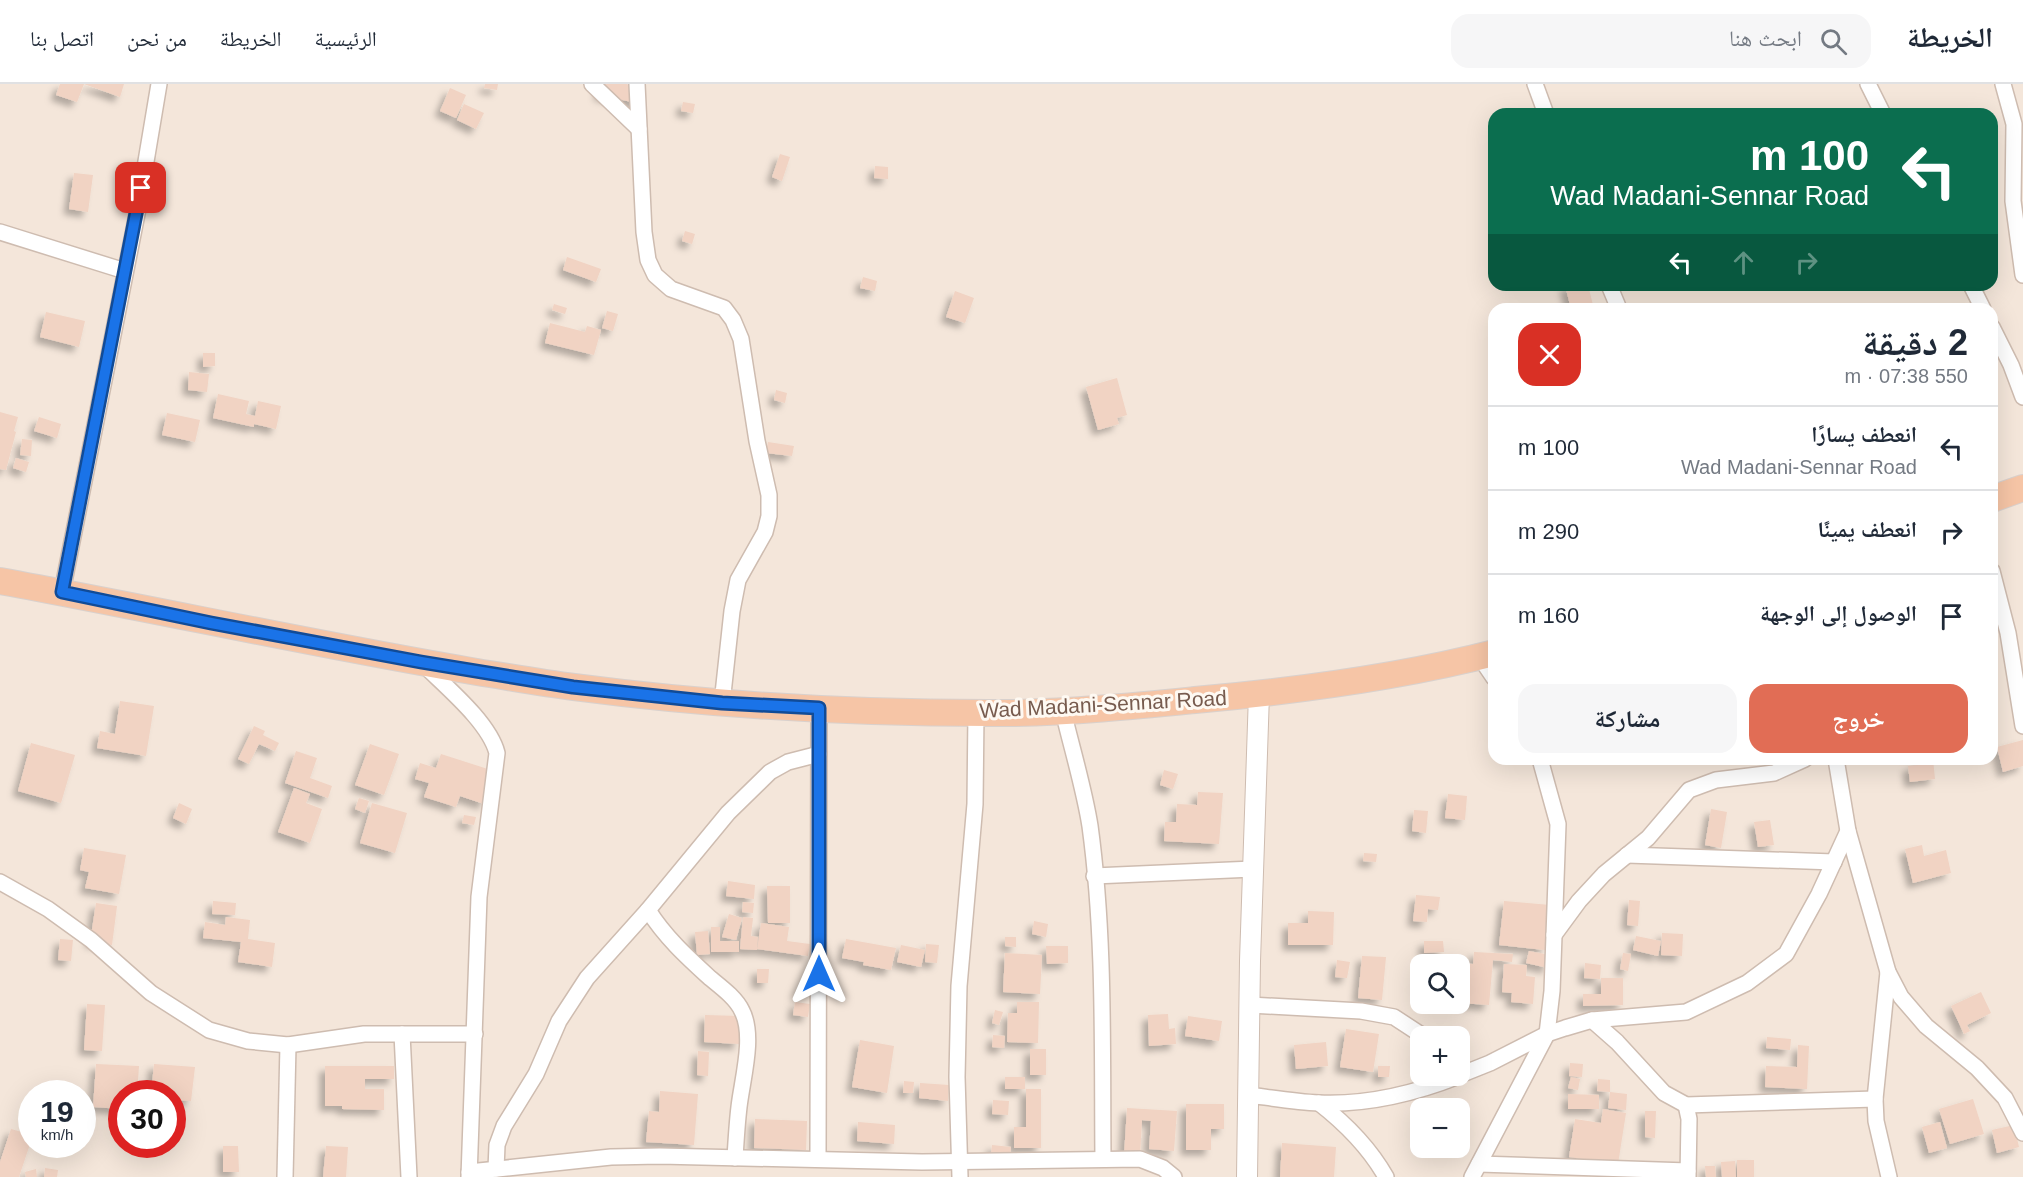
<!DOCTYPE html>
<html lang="ar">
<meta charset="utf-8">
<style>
:root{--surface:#fff;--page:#f6f6f7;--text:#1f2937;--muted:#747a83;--line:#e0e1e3;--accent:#e16d55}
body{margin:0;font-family:Arial,"Noto Naskh Arabic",sans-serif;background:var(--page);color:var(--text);direction:rtl;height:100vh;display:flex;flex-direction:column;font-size:22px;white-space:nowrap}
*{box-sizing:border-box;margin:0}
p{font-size:20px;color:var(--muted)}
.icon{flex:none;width:33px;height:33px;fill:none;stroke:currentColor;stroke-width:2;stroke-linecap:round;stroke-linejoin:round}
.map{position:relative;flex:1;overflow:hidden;direction:ltr}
.drawer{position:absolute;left:1488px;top:219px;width:510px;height:462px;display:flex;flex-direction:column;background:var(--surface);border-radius:18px;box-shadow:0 6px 24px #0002;direction:rtl}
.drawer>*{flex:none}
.banner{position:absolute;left:1488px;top:24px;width:510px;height:183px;border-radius:18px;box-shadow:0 6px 24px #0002;direction:rtl;background:#0b6e4f;color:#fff;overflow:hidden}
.tools{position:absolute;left:1410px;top:870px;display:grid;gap:12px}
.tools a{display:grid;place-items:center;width:60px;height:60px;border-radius:12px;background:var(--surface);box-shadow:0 6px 24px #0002;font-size:30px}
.speed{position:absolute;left:18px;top:996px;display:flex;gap:12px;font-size:30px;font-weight:700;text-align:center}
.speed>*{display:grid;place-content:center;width:78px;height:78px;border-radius:50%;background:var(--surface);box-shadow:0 6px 24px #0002;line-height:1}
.speed small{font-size:15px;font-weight:400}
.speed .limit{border:9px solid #d22;background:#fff;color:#111}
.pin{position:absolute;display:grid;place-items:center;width:51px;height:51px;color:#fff;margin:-26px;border-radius:12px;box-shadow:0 3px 9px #0006}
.me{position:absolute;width:66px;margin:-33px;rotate:0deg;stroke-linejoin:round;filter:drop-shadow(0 0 4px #0008)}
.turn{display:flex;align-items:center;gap:21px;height:126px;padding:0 30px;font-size:27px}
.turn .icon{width:78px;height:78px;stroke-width:2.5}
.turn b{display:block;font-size:42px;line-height:51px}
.lanes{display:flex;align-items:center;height:57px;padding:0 30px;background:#0003;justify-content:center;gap:30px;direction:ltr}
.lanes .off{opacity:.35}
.round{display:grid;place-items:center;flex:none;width:63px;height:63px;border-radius:18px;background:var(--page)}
.overview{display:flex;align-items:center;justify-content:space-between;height:102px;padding:0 30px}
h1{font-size:36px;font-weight:800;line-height:45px}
.action{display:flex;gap:12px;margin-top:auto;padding:12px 30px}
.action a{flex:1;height:69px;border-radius:18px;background:var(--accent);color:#fff;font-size:24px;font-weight:800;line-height:69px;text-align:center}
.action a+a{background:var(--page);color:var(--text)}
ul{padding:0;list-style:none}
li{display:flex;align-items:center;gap:18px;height:84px;padding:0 30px;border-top:2px solid var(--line)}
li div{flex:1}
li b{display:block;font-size:22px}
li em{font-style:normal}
header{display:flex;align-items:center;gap:36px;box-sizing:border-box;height:84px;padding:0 30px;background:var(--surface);border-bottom:2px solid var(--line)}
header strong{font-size:28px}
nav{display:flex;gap:33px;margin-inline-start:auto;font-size:21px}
.search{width:420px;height:54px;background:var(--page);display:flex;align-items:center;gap:15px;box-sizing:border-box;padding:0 21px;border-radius:18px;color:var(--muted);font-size:22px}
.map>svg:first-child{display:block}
</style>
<header>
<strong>الخريطة</strong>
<div class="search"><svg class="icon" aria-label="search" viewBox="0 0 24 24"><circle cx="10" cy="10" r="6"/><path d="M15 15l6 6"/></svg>ابحث هنا</div>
<nav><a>الرئيسية</a><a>الخريطة</a><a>من نحن</a><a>اتصل بنا</a></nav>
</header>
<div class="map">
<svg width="2023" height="1093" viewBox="0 0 2023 1093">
<defs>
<filter id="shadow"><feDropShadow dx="-5.5" dy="5.5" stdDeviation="3" flood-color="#0004"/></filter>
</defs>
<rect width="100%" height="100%" fill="#fcf5eb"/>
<!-- residential -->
<path fill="#f4e6da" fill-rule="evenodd" d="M0,0h2023v1093h-2023zM1494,30h498v171h-498zM1494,225h498v450h-498zM1420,880h40v40h-40zM1420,952h40v40h-40zM32,1010h50v50h-50zM122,1010h50v50h-50zM1420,1024h40v40h-40z"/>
<!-- building -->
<g fill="#f1d3c3" filter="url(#shadow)">
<polygon points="60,0 84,0 77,18 56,11"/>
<polygon points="84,0 124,0 120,13"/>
<polygon points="485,0 498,0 497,6 484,4"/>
<polygon points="601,0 626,0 644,4 641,20 599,11"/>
<polygon points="450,4 466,11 456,34 440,27"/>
<polygon points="683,18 695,20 693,29 681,27"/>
<polygon points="464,20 484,29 476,45 457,36"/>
<polygon points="780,70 790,73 782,97 772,93"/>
<polygon points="875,82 888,83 888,95 874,94"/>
<polygon points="74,89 93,91 88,128 69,125"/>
<polygon points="685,147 695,150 692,160 682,157"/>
<polygon points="567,173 601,185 596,198 563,186"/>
<polygon points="863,193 877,197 875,207 860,204"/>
<polygon points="1565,201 1588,201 1594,225 1571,225"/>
<polygon points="955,207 974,214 965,239 946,233"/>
<polygon points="554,220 567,224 565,230 552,226"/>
<polygon points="607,227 618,230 613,247 602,244"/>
<polygon points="46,228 85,237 79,263 40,253"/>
<polygon points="550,239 585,248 587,242 601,246 594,271 545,259"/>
<polygon points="203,269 215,269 215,282 203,283"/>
<polygon points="189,288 209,290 207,308 188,306"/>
<polygon points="1117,294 1127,331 1117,334 1119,340 1098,346 1086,303"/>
<polygon points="776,306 787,309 785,319 774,316"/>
<polygon points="218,310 249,317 246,330 255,332 258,317 281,322 276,345 254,340 254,343 213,334"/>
<polygon points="0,328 18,333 14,347 16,348 6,386 0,385"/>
<polygon points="167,329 200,336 195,358 162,351"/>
<polygon points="39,333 61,340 57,354 34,347"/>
<polygon points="22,355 32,356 31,372 20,371"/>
<polygon points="768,358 794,362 792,372 766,369"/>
<polygon points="16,374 29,378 26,388 13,384"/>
<polygon points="120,617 154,622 146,672 97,664 100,647 115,650"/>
<polygon points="254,642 265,647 263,651 279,659 275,667 259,660 249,680 238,675"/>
<polygon points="2023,656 2023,682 2003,688 1997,663"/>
<polygon points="31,659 75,671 61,719 18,707"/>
<polygon points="370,660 399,670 384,711 355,701"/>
<polygon points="296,667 317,674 310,694 332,702 328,714 285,699"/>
<polygon points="441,670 494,687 484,720 460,712 456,723 424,713 429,699 415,695 420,679 436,684"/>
<polygon points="1917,675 1933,675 1935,695 1910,698 1908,682 1918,681"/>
<polygon points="1164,686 1178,690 1173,705 1160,701"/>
<polygon points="294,704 310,710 306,719 322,725 310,759 278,748"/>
<polygon points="1198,708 1223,709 1219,760 1164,757 1165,738 1176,738 1177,720 1197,721"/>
<polygon points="1448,710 1467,712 1465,736 1445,734"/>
<polygon points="359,714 369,717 365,729 355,725"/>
<polygon points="179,719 192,725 186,740 173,734"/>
<polygon points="372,719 407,729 395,769 360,759"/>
<polygon points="1711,725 1727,728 1721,764 1705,761"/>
<polygon points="1414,726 1428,727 1426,749 1412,747"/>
<polygon points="464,731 476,733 474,741 462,739"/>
<polygon points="1770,736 1774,761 1758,763 1754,738"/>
<polygon points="1922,761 1924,772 1946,766 1951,789 1913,799 1905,765"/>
<polygon points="84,764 126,771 119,810 85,804 89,788 80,786"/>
<polygon points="1364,769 1377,770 1376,778 1363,777"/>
<polygon points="728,797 755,801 754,815 726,812"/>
<polygon points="767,802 790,802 790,839 768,839"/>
<polygon points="1416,811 1440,813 1438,826 1428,825 1427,838 1413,837"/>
<polygon points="1629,816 1640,817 1638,842 1627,841"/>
<polygon points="213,817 236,819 235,831 212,830"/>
<polygon points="1504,817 1550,821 1545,866 1499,861"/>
<polygon points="743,818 754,819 753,829 742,828"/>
<polygon points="96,819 117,822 112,861 90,858"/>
<polygon points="1308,827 1334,828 1333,861 1288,861 1288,839 1308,839"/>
<polygon points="729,830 742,834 736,856 722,853"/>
<polygon points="226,833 250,836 248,855 275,859 272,883 238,878 241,858 203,854 205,838 225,841"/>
<polygon points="743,833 753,834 751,852 758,853 757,866 740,865"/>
<polygon points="1034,837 1048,840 1046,853 1032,850"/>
<polygon points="761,839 789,843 787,857 810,860 808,872 757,865"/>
<polygon points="711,843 720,843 720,857 739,857 739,868 711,868"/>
<polygon points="708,847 710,870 697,871 695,848"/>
<polygon points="1662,849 1683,850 1682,872 1661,871"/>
<polygon points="1636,852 1661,857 1658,872 1633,866"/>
<polygon points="1005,853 1016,853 1016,863 1005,862"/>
<polygon points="60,855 73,856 71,877 58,876"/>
<polygon points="846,855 896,864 891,886 863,881 864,878 842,874"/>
<polygon points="1424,857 1443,857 1444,868 1424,869"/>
<polygon points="926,860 939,861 937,879 925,878"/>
<polygon points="901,861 925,866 921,883 897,878"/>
<polygon points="1046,862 1068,862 1068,879 1047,880"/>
<polygon points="1529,867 1550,871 1548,884 1526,879"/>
<polygon points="1474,868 1513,870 1512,878 1493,876 1489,921 1460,919 1460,879 1473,880"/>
<polygon points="1005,869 1042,871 1040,910 1003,908"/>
<polygon points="1623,869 1631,870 1628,887 1620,885"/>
<polygon points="1362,872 1386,873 1382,916 1358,914"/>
<polygon points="1337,876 1350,878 1347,894 1335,893"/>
<polygon points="1585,879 1601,881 1600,895 1584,894"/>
<polygon points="1504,880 1527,881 1526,892 1535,893 1533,920 1511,918 1512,909 1502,908"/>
<polygon points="757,885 769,885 768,899 757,899"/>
<polygon points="1601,894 1623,894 1623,921 1583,922 1583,910 1601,910"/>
<polygon points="1981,908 1991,929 1967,941 1970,947 1964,950 1951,922"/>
<polygon points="795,918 810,920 808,933 793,931"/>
<polygon points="1017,918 1039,918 1038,959 1007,958 1008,929 1017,929"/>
<polygon points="87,920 105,921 102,967 84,966"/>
<polygon points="995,926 1003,928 999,941 992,939"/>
<polygon points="1168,930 1169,945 1175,944 1176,960 1149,962 1148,931"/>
<polygon points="705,931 740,932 739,960 704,958"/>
<polygon points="1188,932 1222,937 1219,957 1185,952"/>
<polygon points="1346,945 1379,950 1373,988 1340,983"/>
<polygon points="993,951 1005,952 1004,964 992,963"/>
<polygon points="1767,953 1791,955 1790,966 1766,964"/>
<polygon points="860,956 894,962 887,1009 852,1003"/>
<polygon points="1326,958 1328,982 1296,985 1294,961"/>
<polygon points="1798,961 1809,962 1807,1005 1765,1003 1766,982 1797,983"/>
<rect x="1030" y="965" width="16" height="26"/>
<polygon points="698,967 709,968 708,992 697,991"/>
<polygon points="1570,979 1583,980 1582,993 1569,992"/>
<polygon points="96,980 139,982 137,1010 122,1010 122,1025 93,1023"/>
<polygon points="154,980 195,983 191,1017 172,1016 172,1010 151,1010"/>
<polygon points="325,982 394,982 394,995 365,995 365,1005 384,1005 384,1026 342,1025 342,1022 325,1022"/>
<polygon points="1378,982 1390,982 1389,993 1378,993"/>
<rect x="1005" y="993" width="20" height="12"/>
<polygon points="1571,993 1580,995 1578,1006 1568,1004"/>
<polygon points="1598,995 1610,996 1610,1008 1597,1007"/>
<polygon points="904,997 914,998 913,1009 903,1009"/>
<polygon points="920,999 949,1001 948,1017 919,1014"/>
<polygon points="1026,1005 1041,1005 1041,1064 1014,1064 1014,1043 1026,1043"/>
<polygon points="660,1007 698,1010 694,1061 646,1058 649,1027 659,1028"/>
<polygon points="1610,1008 1627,1010 1626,1026 1608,1024"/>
<polygon points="1568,1010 1599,1011 1599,1025 1568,1025"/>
<polygon points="1973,1015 1984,1050 1950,1060 1939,1025"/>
<polygon points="993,1016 1009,1017 1008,1031 992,1030"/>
<polygon points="1186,1020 1224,1020 1224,1045 1211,1045 1211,1066 1186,1066"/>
<polygon points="1127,1024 1177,1027 1174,1067 1149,1065 1151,1037 1142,1036 1140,1072 1124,1071"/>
<polygon points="1603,1025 1626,1029 1618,1080 1569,1073 1575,1035 1601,1039"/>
<polygon points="1645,1027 1656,1027 1655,1054 1645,1053"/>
<polygon points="755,1035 807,1037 806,1066 754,1064"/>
<polygon points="858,1038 895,1041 894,1060 857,1057"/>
<polygon points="1940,1038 1947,1064 1929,1069 1922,1043"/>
<polygon points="2014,1041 2019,1063 1997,1069 1992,1046"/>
<polygon points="11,1045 32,1051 32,1054 19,1093 0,1093 0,1078"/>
<polygon points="1282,1059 1336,1063 1334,1093 1280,1093"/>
<polygon points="992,1061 1011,1063 1010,1072 991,1070"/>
<polygon points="223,1062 238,1062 239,1088 223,1088"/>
<polygon points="326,1062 348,1063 346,1093 323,1093"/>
<rect x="1737" y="1076" width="17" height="17"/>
<polygon points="1735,1077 1736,1093 1722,1093 1721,1078"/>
<polygon points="1705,1082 1715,1082 1716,1093 1706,1093"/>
<polygon points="45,1084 58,1086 57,1093 44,1093"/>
<polygon points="36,1085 37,1093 26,1093 25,1088"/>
</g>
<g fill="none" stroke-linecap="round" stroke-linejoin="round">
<defs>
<g id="minor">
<polyline points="592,0 639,45"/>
<polyline points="637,0 644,148 648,176 655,191 671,205 724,224 733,236 741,255 757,357 769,411 769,432 765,448 738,496 732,527 722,619"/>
<polyline points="1535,0 1546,30"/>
<polyline points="1868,0 1883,30"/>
<polyline points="2003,0 2014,40 2013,117 2023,191"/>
<polyline points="0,148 125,187"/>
<polyline points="1609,201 1619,225"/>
<polyline points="1971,201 1983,225"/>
<polyline points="1992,243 2011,281 2023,313"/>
<polyline points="1992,487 2008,549 2023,642"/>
<polyline points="62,508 138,125 159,0"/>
<polyline points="1479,572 1494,594"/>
<path d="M423,580c23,23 66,58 74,89l-18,144 -10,280"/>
<path d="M1063,627c9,38 21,77 27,115 15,110 12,223 13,333"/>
<polyline points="1836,675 1848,747 1888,888 1901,913 1926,942 1977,984 2005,1014 2023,1049"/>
<polyline points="1627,771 1834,778"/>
<polyline points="1094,792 1253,785"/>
<polyline points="0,798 48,825 91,856 151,909 209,946 248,957 288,961 364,950 475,950"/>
<path d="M648,826c17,27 39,47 62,68 11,9 26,20 32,33 13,25 0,69 -3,96 -2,17 -3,34 -4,51"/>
<polyline points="1554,851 1579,817 1604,790 1648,754 1689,706 1716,696 1774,689 1805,675"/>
<polyline points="1888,888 1875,1015 1876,1037 1889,1093"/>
<polyline points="1250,921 1361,927 1394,933 1423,952"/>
<polyline points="1592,936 1617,958 1664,1009 1686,1021 1875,1015"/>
<polyline points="402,950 409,1093"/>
<polyline points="1460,991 1490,979 1547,950 1565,944 1592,936 1686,928 1747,899 1786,870 1819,810 1848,747"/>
<path d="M1249,1011c23,3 47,7 70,8 47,2 97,-10 140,-27"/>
<path d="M1319,1019c27,21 50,44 67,74"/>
<polyline points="1686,1021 1689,1035 1688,1093"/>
<polyline points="818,1075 819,624"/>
<polyline points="1479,1080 1688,1087"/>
<polyline points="496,1085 497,1061 504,1042 536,990 559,937 587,894 648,826 728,729 770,688 788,678 819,670"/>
<polyline points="469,1088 611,1073 660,1072 922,1078 1140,1075 1163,1084 1174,1093"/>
<polyline points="285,1093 288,961"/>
<polyline points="960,1093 957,993 959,902 975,720 976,628"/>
<polyline points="1472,1093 1547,950 1552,907 1558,740 1540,675"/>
</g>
<polyline id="tertiary" points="1247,1093 1250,877 1259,610"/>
<g id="trunk">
<polyline points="1992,415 2023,404"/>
<path d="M0,497c159,29 317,64 477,91 32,5 65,11 97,15 145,19 293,27 439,26 61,-1 121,-7 182,-13 100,-9 202,-22 299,-47"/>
</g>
</defs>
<!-- minor casing -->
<use href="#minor" stroke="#cebcb0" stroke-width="18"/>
<!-- tertiary casing -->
<use href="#tertiary" stroke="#cebcb0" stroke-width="22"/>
<!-- trunk casing -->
<use href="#trunk" stroke="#d9d1cd" stroke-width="28"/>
<!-- minor -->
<use href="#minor" stroke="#fff" stroke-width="15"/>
<!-- tertiary -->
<use href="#tertiary" stroke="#fff" stroke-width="20"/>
<!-- trunk -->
<use href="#trunk" stroke="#f6c5a6" stroke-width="26"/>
</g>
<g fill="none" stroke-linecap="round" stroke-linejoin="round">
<defs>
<polyline id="route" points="141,104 62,508 211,539 421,578 573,603 722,619 819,624 819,890"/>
</defs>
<!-- route casing -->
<use href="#route" stroke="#114b97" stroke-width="15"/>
<!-- route -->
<use href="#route" stroke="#1a73e8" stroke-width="10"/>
</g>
<g text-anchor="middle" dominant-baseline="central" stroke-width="6" stroke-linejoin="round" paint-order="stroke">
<!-- street labels -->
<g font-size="21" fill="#775b4e" stroke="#fef9f2">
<text transform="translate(1103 620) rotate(-3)">Wad Madani-Sennar Road</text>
</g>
</g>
</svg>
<div class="tools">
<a><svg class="icon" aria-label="search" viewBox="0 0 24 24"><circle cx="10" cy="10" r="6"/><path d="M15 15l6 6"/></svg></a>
<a>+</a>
<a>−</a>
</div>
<div class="speed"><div>19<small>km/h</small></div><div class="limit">30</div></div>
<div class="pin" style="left:141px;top:104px;background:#d93025"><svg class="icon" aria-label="arrive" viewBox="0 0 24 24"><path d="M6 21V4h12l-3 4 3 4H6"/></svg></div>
<svg class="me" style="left:819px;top:890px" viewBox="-20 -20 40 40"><path d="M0-17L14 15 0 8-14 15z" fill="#1a73e8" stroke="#fff" stroke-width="4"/></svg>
<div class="banner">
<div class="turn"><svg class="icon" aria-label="left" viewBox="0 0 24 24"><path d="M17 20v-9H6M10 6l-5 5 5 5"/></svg><div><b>100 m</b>Wad Madani-Sennar Road</div></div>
<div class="lanes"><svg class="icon" aria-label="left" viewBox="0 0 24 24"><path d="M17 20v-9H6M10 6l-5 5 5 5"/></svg><svg class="icon off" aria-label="ahead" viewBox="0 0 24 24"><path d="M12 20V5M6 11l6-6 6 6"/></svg><svg class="icon off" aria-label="right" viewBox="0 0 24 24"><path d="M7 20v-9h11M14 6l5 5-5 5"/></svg></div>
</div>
<section class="drawer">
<div class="overview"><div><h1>2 دقيقة</h1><p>550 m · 07:38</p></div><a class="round" style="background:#d93025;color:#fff"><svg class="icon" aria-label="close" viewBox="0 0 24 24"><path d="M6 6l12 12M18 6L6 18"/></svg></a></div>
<ul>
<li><svg class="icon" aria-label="left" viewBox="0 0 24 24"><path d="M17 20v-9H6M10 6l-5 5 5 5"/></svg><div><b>انعطف يسارًا</b><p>Wad Madani-Sennar Road</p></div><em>100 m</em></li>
<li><svg class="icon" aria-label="right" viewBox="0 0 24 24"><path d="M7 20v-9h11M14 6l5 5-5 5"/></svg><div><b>انعطف يمينًا</b></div><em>290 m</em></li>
<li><svg class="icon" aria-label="arrive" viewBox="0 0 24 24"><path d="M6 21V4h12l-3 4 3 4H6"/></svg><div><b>الوصول إلى الوجهة</b></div><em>160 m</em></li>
</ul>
<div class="action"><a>خروج</a><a>مشاركة</a></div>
</section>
</div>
